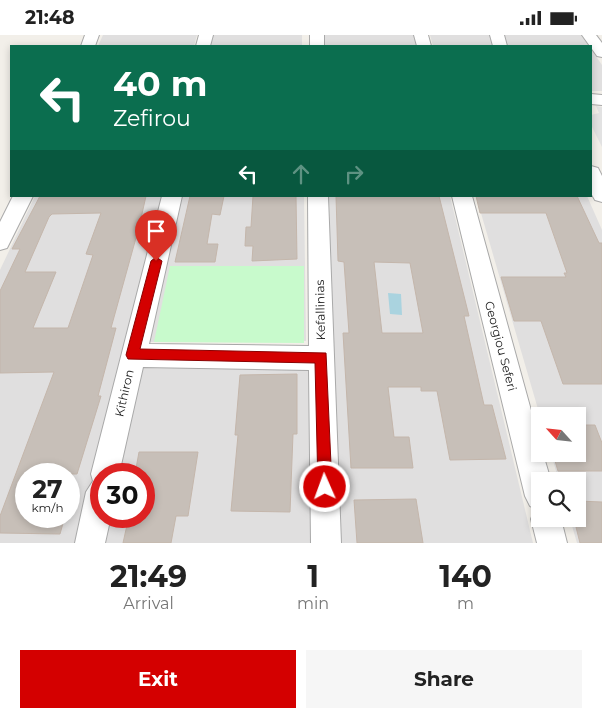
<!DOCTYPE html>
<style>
:root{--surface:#fff;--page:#f6f6f6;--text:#222;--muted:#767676;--accent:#d40000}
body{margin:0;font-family:Montserrat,sans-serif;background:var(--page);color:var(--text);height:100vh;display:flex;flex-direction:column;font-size:19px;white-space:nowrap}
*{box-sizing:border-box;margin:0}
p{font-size:16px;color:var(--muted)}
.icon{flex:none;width:28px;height:28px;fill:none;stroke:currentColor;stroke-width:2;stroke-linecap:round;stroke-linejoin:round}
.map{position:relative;height:508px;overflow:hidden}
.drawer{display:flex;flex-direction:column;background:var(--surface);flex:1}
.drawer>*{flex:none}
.hud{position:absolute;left:10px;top:10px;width:582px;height:152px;border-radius:0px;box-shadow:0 2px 8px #0003;background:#0b6e4f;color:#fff;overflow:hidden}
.needle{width:32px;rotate:297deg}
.tools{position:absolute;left:531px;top:372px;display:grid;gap:10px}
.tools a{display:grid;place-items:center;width:55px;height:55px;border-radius:0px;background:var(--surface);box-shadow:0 2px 8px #0003;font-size:25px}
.speed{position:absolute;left:15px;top:428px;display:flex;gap:10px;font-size:25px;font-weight:700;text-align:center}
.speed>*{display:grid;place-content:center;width:65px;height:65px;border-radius:50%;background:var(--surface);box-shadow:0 2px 8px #0003;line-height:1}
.speed small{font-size:12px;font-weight:400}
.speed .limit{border:8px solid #d22;background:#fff;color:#111}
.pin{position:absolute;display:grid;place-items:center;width:42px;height:42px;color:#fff;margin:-51px -21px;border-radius:50% 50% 50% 0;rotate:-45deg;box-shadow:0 0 5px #0007}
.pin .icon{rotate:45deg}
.me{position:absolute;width:55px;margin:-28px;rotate:358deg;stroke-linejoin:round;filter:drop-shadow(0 0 4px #0008)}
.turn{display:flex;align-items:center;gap:18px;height:105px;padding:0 20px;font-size:22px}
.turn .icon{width:65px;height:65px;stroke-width:2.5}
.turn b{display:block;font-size:35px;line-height:42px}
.lanes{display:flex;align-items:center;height:48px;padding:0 20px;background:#0003;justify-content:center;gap:25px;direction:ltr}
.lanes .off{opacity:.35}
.eta{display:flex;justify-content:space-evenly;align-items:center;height:85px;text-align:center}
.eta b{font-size:30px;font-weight:700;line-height:35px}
.primary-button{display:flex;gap:10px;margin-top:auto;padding:10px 20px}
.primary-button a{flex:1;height:58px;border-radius:0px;background:var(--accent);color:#fff;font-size:20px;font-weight:700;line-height:58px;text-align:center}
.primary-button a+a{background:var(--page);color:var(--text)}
.status{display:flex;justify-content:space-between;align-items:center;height:35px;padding:0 25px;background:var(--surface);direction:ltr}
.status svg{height:14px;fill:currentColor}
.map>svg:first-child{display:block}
</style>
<div class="status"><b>21:48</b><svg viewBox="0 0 49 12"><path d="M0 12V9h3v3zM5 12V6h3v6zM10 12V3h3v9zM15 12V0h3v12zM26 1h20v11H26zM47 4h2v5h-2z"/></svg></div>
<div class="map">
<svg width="602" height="508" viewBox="0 0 602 508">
<rect width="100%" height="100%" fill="#f2efe9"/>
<!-- residential -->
<g fill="#e0dfdf" fill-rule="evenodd">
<polygon points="103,0 197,0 194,11 98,11"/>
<polygon points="211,0 302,0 302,11 209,11"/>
<polygon points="325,0 414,0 416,11 325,11"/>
<polygon points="430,0 491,0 494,11 433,11"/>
<polygon points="504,0 581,0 589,11 507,11"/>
<polygon points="591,14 602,30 602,56 591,56"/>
<path d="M35,161h133l-85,347h-83v-273zM26,439h43v42h-43z"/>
<polygon points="178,161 304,161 306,306 149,307"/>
<polygon points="329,161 450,161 533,508 337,508"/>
<polygon points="476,161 587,161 602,195 602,508 577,508 570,484 578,484 578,446 559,446 551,419 578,419 578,381 540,381"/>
<polygon points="143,329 313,329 317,508 104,508 110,481 144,481 144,439 119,439"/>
</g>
<!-- park -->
<polygon fill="#c8facc" points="170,231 304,231 304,308 154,307"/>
<!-- parking -->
<polygon fill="#e2e2e2" points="596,71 602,72 602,112 591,90 591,80 599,78"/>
<!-- water -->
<polygon fill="#aad3df" points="388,258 401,259 402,280 390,279"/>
<!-- building -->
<g fill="#c7bfb8" stroke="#c4b6ab" fill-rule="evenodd">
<path d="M40,161h106l-7,31 -28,101h5l-18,68h3l-24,78h-51v42h39l-5,18 -60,-1v-17l54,-144 -54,1v-82l20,-42h-8zM101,178l-15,41 7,1 -25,73h-35l23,-56h-31l24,-55 3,-3z"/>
<polygon points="190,161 224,161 220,180 212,179 207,209 218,209 215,227 175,227"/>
<polygon points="253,161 296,161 297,224 252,226 253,211 245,211 246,192 251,192"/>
<path d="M336,161h103l30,120h-5l20,89h8l14,54 -56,1 -13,-69h-16v-4h-33l6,50h15l4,31h-62l-8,-135h6l-5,-71 -6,-1zM374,227l36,1 13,70h-41z"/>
<polygon points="476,161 577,161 599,208 602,208 602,349 563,349 541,286 514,286 501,242 566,242 564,238 567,238 546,178 480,178"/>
<polygon points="297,339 297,399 293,399 290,477 231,476 238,400 235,400 240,340"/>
<polygon points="578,390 595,390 602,408 602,436 558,436 553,419 578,419"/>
<polygon points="139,417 198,417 188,481 176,481 171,508 123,508 129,481 144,481 144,439 135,439"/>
<polygon points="416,464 423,508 357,508 354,465"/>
<polygon points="578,466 602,467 602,508 580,508 574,484 578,484"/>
</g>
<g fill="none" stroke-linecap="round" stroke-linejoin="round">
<defs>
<g id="street">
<polygon points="85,0 99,0 95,11 81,11"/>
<polygon points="199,0 213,0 210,11 196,11"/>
<rect x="310" y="0" width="14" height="11"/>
<polygon points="414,0 428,0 431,11 417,11"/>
<polygon points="490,0 504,0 507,11 493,11"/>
<polygon points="582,0 596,0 602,8 602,22 597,21"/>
<polygon points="591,59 602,60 602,70 591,69"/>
<polygon points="591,131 598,133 602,141 602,167 595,165 591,158"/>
<polygon points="13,161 33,161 7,213 0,215 0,187"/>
<polygon points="162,161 182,161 149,309 309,311 308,161 328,161 341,508 311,508 309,335 143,332 119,439 101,439 101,481 111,481 105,508 75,508 86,457 93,446 91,439"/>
<polygon points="452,161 472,161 540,408 540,419 543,419 551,446 540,446 540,484 561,484 567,508 537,508 531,484 535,474 530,471 525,461"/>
</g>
</defs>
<!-- street casing -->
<use href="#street" stroke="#a9a9a9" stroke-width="2"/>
<!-- street -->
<use href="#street" fill="#fff" fill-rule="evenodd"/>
</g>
<!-- route -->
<polygon fill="#d40000" stroke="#8a0000" points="156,222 162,226 140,314 326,318 332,452 330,458 325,460 320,458 318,452 315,328 128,324 126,320 151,226"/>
<g text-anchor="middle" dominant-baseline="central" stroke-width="4.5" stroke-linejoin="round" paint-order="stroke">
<!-- street labels -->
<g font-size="12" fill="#222" stroke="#fff">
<text transform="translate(320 275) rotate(-91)">Kefallinias</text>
<text transform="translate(501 311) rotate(75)">Georgiou Seferi</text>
<text transform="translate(124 358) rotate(-77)">Kithiron</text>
</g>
</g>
</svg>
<div class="tools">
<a><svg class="needle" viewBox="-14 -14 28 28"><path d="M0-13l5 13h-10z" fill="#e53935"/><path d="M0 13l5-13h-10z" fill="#767676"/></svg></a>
<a><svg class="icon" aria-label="search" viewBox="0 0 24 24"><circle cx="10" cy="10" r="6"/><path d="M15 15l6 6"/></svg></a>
</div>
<div class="speed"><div>27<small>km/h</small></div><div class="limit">30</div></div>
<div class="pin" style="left:156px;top:226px;background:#d93025"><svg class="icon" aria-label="arrive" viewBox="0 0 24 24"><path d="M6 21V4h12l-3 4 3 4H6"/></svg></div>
<svg class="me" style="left:325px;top:452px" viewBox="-20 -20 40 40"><circle r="17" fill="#d40000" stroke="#fff" stroke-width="3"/><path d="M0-11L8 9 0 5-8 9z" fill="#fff"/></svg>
<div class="hud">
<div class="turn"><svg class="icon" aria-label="left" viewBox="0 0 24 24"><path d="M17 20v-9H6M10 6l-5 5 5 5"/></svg><div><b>40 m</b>Zefirou</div></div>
<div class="lanes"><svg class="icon" aria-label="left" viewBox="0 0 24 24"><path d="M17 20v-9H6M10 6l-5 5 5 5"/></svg><svg class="icon off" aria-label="ahead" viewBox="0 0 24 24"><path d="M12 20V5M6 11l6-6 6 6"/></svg><svg class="icon off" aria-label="right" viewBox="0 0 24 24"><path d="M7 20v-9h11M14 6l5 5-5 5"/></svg></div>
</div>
</div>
<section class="drawer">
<div class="eta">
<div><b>21:49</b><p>Arrival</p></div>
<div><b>1</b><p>min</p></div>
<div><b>140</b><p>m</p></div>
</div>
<div class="primary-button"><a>Exit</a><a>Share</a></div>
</section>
